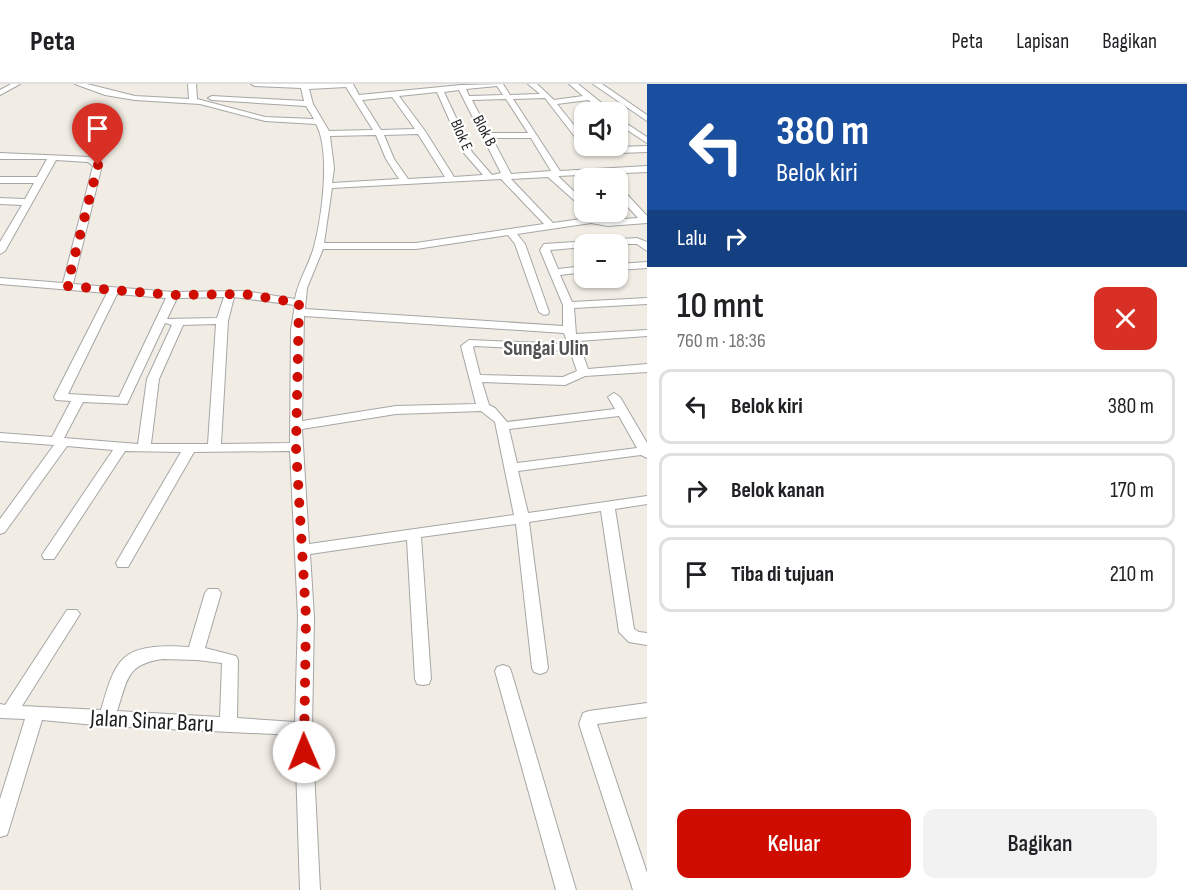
<!DOCTYPE html>
<html lang="id">
<meta charset="utf-8">
<style>
:root{--surface:#fff;--page:#f2f2f2;--text:#202124;--muted:#757577;--line:#e0e0e0;--accent:#ce0d00}
body{margin:0;font-family:"Sofia Sans Condensed",sans-serif;background:var(--page);color:var(--text);height:100vh;display:flex;flex-direction:column;font-size:22px;white-space:nowrap}
*{box-sizing:border-box;margin:0}
p{font-size:20px;color:var(--muted)}
.icon{flex:none;width:33px;height:33px;fill:none;stroke:currentColor;stroke-width:2;stroke-linecap:round;stroke-linejoin:round}
.map{position:relative;flex:1;overflow:hidden}
.side{display:flex;flex-direction:column;background:var(--surface);width:540px}
.side>*{flex:none}
.banner{background:#1a4fa0;color:#fff;overflow:hidden}
.buttons{position:absolute;left:574px;top:18px;display:grid;gap:12px}
.buttons a{display:grid;place-items:center;width:54px;height:54px;border-radius:12px;background:var(--surface);box-shadow:0 2px 4px #0004;font-size:30px}
.pin{position:absolute;display:grid;place-items:center;width:51px;height:51px;color:#fff;margin:-62px -26px;border-radius:50% 50% 50% 0;rotate:-45deg;box-shadow:0 0 6px #0007}
.pin .icon{rotate:45deg}
.me{position:absolute;width:66px;margin:-33px;rotate:359deg;stroke-linejoin:round;filter:drop-shadow(0 0 4px #0008)}
.turn{display:flex;align-items:center;gap:21px;height:126px;padding:0 30px;font-size:27px}
.turn .icon{width:78px;height:78px;stroke-width:2.5}
.turn b{display:block;font-size:42px;line-height:51px}
.then{display:flex;align-items:center;height:57px;padding:0 30px;background:#0003;gap:12px;font-size:22px}
.round{display:grid;place-items:center;flex:none;width:63px;height:63px;border-radius:12px;background:var(--page)}
.headline{display:flex;align-items:center;justify-content:space-between;height:102px;padding:0 30px}
h1{font-size:36px;font-weight:600;line-height:45px}
.primary-button{display:flex;gap:12px;margin-top:auto;padding:12px 30px}
.primary-button a{flex:1;height:69px;border-radius:12px;background:var(--accent);color:#fff;font-size:24px;font-weight:600;line-height:69px;text-align:center}
.primary-button a+a{background:var(--page);color:var(--text)}
ul{padding:0;list-style:none}
li{display:flex;align-items:center;gap:18px;height:75px;margin:0 12px 9px;padding:0 18px;border:3px solid var(--line);border-radius:12px}
li div{flex:1}
li b{display:block;font-size:22px}
li em{font-style:normal}
header{display:flex;align-items:center;gap:36px;box-sizing:border-box;height:84px;padding:0 30px;background:var(--surface);border-bottom:2px solid var(--line)}
header strong{font-size:28px}
nav{display:flex;gap:33px;margin-inline-start:auto;font-size:21px}
main{display:flex;flex:1;min-height:0}
.map>svg:first-child{display:block}
</style>
<header>
<strong>Peta</strong>
<nav><a>Peta</a><a>Lapisan</a><a>Bagikan</a></nav>
</header>
<main>
<div class="map">
<svg width="647" height="806" viewBox="0 0 647 806">
<rect width="100%" height="100%" fill="#f1ede4"/>
<g fill="none" stroke-linecap="round" stroke-linejoin="round">
<defs>
<g id="street">
<polygon points="11,0 20,0 0,11 0,6"/>
<path d="M75,0h12l48,12 54,3 -1,-15h8l1,15 68,18 49,2 -8,-13 -94,-6 -4,-2 4,-2 92,5 -3,-13 -46,-2 -4,-2h102l6,11 102,-10 42,-1 7,11 30,-1 -12,-10h9l17,16 29,-4 -14,-12h9l35,28h-8l-17,-12 -31,4 28,35v7h3h-6l-37,-48 -32,1 47,72 87,-5v6l-89,4 27,26v8l-37,-33 -37,2 42,44 35,-5 1,-2 -3,-4h10l4,3 -3,3 11,2 30,-2 -20,-22v-9l3,1 26,28v7l-39,3 -17,-3 -74,11 8,10 24,68 -1,2 -4,1 -5,-3 -24,-68 -7,-9 -92,14h-93l-16,39 -2,21 258,17v-21l-23,-55 4,-6 93,-6 10,4v9l-10,-7h-52v3l-35,3 8,19 27,-3v6l-25,3 12,27 75,-4v6l-73,4 2,26 71,-4v6l-69,5 10,28 59,-5v8l-62,4 -20,9 -83,-3 7,23 6,3 12,14 108,-13 -7,-12 6,-4 6,4 27,46v15l-6,-3 -123,16 10,42 119,-17v8l-32,5 19,120 5,3 8,1v12l-18,-3 -10,-10 -18,-121 -72,11 19,146 -2,4 -6,2 -6,-2 -2,-4 -16,-144 -95,13 10,142 -2,5 -6,1 -6,-1 -2,-5 -8,-139 -97,14 4,63 -2,112 8,161h-20l-5,-155 -189,-9 -64,-6 -33,109 -2,6 -7,2v-38l25,-80 -25,-1v-14l5,1 62,-95h10l3,4 -58,92 79,4c5,-16 10,-40 23,-52 15,-14 46,-12 65,-11l16,-54 3,-4h10l3,4 -16,55 31,8 2,4 -1,58 58,4 3,-105 -8,-166 -96,1 -66,115h-10l-2,-4 65,-111 -56,-1 -71,108h-10l-2,-4 71,-105 -46,-4 -62,86 -5,2v-15l54,-74 -54,-4v-8l52,4 19,-36 -15,-1 -2,-3 53,-104 -107,-9v-6l63,5 30,-117 -5,-4 -32,-2 -51,91 -5,3v-12l22,-37 -22,-1v-6l25,1 9,-16h-34v-6h37l10,-18h-47v-6l90,4 12,8 -29,119 100,8 71,-1 51,8c3,-18 14,-34 19,-52 8,-30 17,-96 2,-123l-51,-3 -65,-17 -65,-4 -30,-5zM497,2l6,9 -34,1 -3,-7zM346,3l27,43 -44,1 -16,-27 -4,-15zM459,6l42,83 -9,2 -20,-23 -28,-60zM437,8l27,61 19,22 -29,2 -29,-46 -26,-35zM392,13l23,32 -34,1 -19,-30zM506,15l22,34h-39l-17,-33zM418,50l27,43 -37,2 -14,-20 -10,-24zM376,51l10,24 13,20 -67,4 2,-15 -4,-32zM492,54h39l20,33 -40,3zM501,95l43,45 -128,19h-92l8,-55zM117,210l49,4 -47,99 -51,-3zM224,213l-7,21 -50,1 10,-21zM234,213l61,8 -4,25 -1,113 -69,1 7,-123zM304,232l260,17 4,11 -99,-4 -8,6 15,58 -80,2 -94,15zM165,239l7,2 -25,54 -9,65 -74,-6 19,-36 44,2zM216,240l-8,120h-57l8,-65 24,-54zM475,262l95,5 7,20 -14,6 -83,-2 -7,-28zM481,327l14,11 19,93 -205,29 -7,-115 94,-15zM619,332l18,32 -120,15 -8,-34zM163,575l34,1 25,3 -2,54 -103,-6c11,-32 9,-47 46,-52z"/>
<polygon points="593,0 602,0 647,31 647,37"/>
<polygon points="618,34 647,53 647,59 618,40"/>
<polygon points="647,62 647,68 591,70 587,67 591,64"/>
<polygon points="647,178 647,184 618,186 618,180"/>
<polygon points="503,581 509,583 511,587 576,806 556,806 495,587 497,583"/>
<polygon points="647,619 647,633 597,640 647,789 647,806 633,806 579,640 583,629 589,627"/>
</g>
</defs>
<!-- street casing -->
<use href="#street" stroke="#a6a6a6" stroke-width="2"/>
<!-- street -->
<use href="#street" fill="#fff" fill-rule="evenodd"/>
</g>
<g fill="none" stroke-linecap="round" stroke-linejoin="round">
<!-- route -->
<polyline stroke="#ce0d00" stroke-width="10" stroke-dasharray="0 18" points="98,81 67,202 173,211 244,210 299,219 296,363 306,533 304,668"/>
</g>
<g text-anchor="middle" dominant-baseline="central" stroke-width="4.5" stroke-linejoin="round" paint-order="stroke">
<!-- far-street labels -->
<g font-size="16" fill="#1f1f1f" stroke="#fff">
<text transform="translate(484 47) rotate(62)">Blok B</text>
<text transform="translate(461 51) rotate(66)">Blok E</text>
</g>
<!-- quarter labels -->
<g font-size="22" font-weight="bold" fill="#525252" stroke="#fff">
<text x="546" y="264">Sungai Ulin</text>
</g>
<!-- near-street labels -->
<g font-size="24" fill="#1f1f1f" stroke="#fff">
<text transform="translate(152 637) rotate(3)">Jalan Sinar Baru</text>
</g>
</g>
</svg>
<div class="buttons">
<a><svg class="icon" aria-label="sound" viewBox="0 0 24 24"><path d="M4 9h4l5-4v14l-5-4H4zM17 9q2 3 0 6"/></svg></a>
<a>+</a>
<a>−</a>
</div>
<div class="pin" style="left:98px;top:81px;background:#d93025"><svg class="icon" aria-label="arrive" viewBox="0 0 24 24"><path d="M6 21V4h12l-3 4 3 4H6"/></svg></div>
<svg class="me" style="left:304px;top:668px" viewBox="-20 -20 40 40"><circle r="19" fill="#fff"/><path d="M0-13L10 11 0 6-10 11z" fill="#ce0d00"/></svg>
</div>
<section class="side">
<div class="banner">
<div class="turn"><svg class="icon" aria-label="left" viewBox="0 0 24 24"><path d="M17 20v-9H6M10 6l-5 5 5 5"/></svg><div><b>380 m</b>Belok kiri</div></div>
<div class="then">Lalu<svg class="icon" aria-label="right" viewBox="0 0 24 24"><path d="M7 20v-9h11M14 6l5 5-5 5"/></svg></div>
</div>
<div class="headline"><div><h1>10 mnt</h1><p>760 m · 18:36</p></div><a class="round" style="background:#d93025;color:#fff"><svg class="icon" aria-label="close" viewBox="0 0 24 24"><path d="M6 6l12 12M18 6L6 18"/></svg></a></div>
<ul>
<li><svg class="icon" aria-label="left" viewBox="0 0 24 24"><path d="M17 20v-9H6M10 6l-5 5 5 5"/></svg><div><b>Belok kiri</b></div><em>380 m</em></li>
<li><svg class="icon" aria-label="right" viewBox="0 0 24 24"><path d="M7 20v-9h11M14 6l5 5-5 5"/></svg><div><b>Belok kanan</b></div><em>170 m</em></li>
<li><svg class="icon" aria-label="arrive" viewBox="0 0 24 24"><path d="M6 21V4h12l-3 4 3 4H6"/></svg><div><b>Tiba di tujuan</b></div><em>210 m</em></li>
</ul>
<div class="primary-button"><a>Keluar</a><a>Bagikan</a></div>
</section>
</main>
